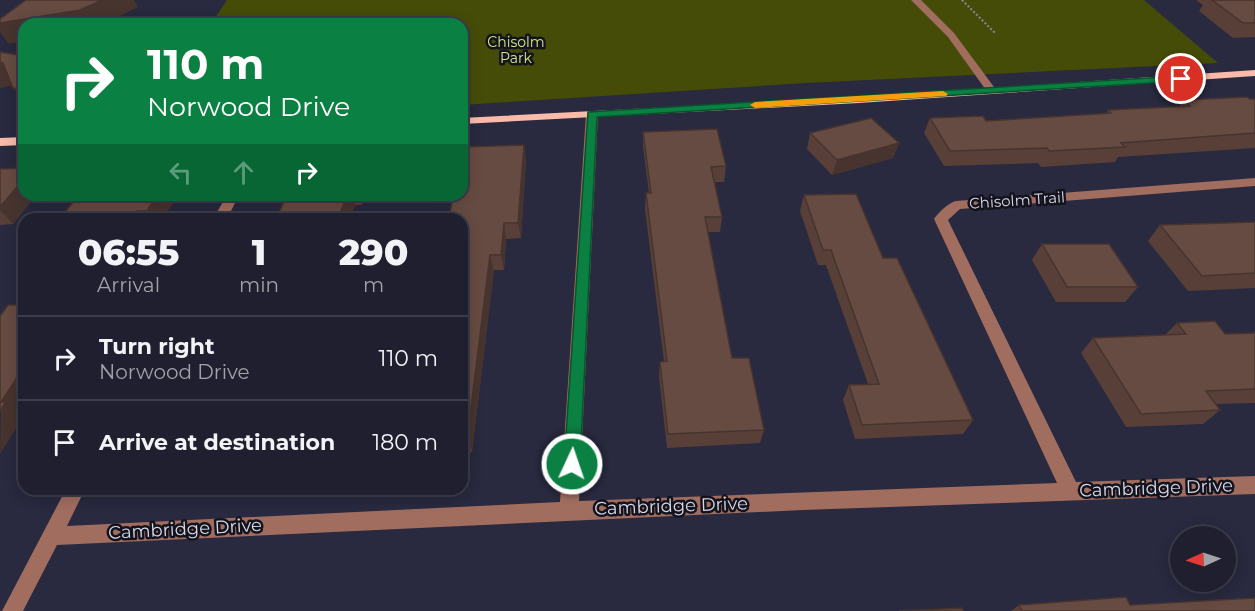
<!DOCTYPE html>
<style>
:root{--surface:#1f1f2f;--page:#272737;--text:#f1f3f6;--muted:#a1a2aa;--line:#3c3d4b}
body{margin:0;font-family:Montserrat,sans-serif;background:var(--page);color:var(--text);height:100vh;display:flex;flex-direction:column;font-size:22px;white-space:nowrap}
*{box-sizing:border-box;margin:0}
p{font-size:20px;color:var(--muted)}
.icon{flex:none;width:33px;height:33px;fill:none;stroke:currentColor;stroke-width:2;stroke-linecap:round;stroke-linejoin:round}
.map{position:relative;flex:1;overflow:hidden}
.details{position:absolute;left:18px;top:213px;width:450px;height:282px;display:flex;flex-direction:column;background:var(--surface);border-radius:18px;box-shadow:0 3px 15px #0003,0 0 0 2px var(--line)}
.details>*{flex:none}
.top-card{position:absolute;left:18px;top:18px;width:450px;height:183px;border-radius:18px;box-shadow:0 3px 15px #0003,0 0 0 2px var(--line);background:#0b8043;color:#fff;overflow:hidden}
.needle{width:39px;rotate:267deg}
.fabs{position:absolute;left:1170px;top:526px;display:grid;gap:12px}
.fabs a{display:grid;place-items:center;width:66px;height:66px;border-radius:50%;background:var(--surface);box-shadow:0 3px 15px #0003,0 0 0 2px var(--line);font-size:30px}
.pin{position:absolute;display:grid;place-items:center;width:51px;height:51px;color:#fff;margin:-26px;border:3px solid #fff;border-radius:50%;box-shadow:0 2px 6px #0007}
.me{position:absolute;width:66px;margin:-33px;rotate:3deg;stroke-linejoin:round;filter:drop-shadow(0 0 4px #0008)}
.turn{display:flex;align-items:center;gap:21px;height:126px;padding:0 30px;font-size:27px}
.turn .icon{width:78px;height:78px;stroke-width:2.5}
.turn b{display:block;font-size:42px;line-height:51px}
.lanes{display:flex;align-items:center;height:57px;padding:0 30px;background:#0003;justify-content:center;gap:30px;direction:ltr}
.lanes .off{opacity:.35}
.eta{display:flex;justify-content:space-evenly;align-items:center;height:102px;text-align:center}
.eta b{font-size:36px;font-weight:800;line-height:42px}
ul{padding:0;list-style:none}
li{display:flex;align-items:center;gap:18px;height:84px;padding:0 30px;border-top:2px solid var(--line)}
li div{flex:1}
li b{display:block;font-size:22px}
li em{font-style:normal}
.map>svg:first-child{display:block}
</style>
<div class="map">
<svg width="1255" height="611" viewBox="0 0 1255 611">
<rect width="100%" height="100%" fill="#29293f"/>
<!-- green -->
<polygon fill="#454c08" points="227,0 1144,0 1218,63 806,83 462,105 462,24 211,24"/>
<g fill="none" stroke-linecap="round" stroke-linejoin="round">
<!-- path -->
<polyline stroke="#87889a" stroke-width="2" stroke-dasharray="2 2" stroke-linecap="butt" points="962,0 996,34"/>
<!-- minor -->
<g fill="#a06d5f" fill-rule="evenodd">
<polygon points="911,0 921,0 954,33 997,91 996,93 988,93 948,37"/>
<path d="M592,111l6,3 -19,387 478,-18 -123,-264c5,-7 14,-16 22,-18l299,-23v8l-295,23 -12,11 128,262 179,-6v18l-452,16 -746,35 -34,66h-21l64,-122h19l-18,37 493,-24 26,-388z"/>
<polygon points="227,195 239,195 227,219 213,219"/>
</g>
<!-- major -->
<g fill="#fabaa9" fill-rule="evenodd">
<polygon points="1255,70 1255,76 859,103 462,124 462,118 859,97"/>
<polygon points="24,137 24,145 0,146 0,138"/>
</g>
</g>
<!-- wall -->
<g fill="#584039">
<polygon points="1196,0 1255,0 1255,37 1233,38 1199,11 1203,5"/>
<polygon points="0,52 24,56 24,103 12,85 0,88"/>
<polygon points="1255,99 1255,148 1118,157 1115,162 1041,167 1038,163 944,166 924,133 930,118 986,121 1106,114 1108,110 1179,106 1184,100"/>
<polygon points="643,132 726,166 724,182 715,182 722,217 720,232 708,232 732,358 764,430 760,443 667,448 659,376 660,362 664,361 645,209 646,193 649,193 643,147"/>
<polygon points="810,133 899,143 893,158 832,175 807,149"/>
<polygon points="524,145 526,160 521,238 506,239 504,270 494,270 472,452 462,453 462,219"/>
<polygon points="0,169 24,195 36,195 13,224 0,225"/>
<polygon points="79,195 178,195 162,219 71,219 65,212"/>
<polygon points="287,195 365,195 362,205 355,205 350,219 276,219"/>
<polygon points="804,195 883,258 973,420 963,434 855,439 843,400 849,385 868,384 826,265 818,265 800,211"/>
<polygon points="1255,222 1255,288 1188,291 1148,241 1160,225"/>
<polygon points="1042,244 1138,287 1125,302 1056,302 1032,260"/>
<polygon points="1177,323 1225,334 1255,333 1255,403 1216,404 1220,410 1203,424 1126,427 1081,353 1093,338 1165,335"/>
<polygon points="1019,605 1130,605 1255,611 1011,611"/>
</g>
<!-- shaded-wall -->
<g fill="#47342e">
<polygon points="102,0 134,0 138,7 104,24 24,24 24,41 9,44 0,32 0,23"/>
<polygon points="0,63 3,63 19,83 0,88"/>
<polygon points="899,143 893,158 832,175 837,160"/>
<polygon points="524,145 526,160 521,238 518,223"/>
<polygon points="24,179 24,195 36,195 13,224 0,210 0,207"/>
<polygon points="157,195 178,195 162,219 153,219 147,211"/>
<polygon points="347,195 351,195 355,205 350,219 338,219"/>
<polygon points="358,195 365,195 362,205"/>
<polygon points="137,211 143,219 132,219"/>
<polygon points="504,223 506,239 504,270 501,255"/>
<polygon points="490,255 494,270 472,452 467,439"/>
<polygon points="24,367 24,408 20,413 24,416 0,454 1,402"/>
</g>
<!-- building -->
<g fill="#664b42" stroke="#47342e" stroke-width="1.5">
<polygon points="26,0 102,0 80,10 0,23 0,19"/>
<polygon points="1212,0 1255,0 1255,23 1243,23"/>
<polygon points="0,52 24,56 24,89 13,88 3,63 0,63"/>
<polygon points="1247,97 1250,99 1255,99 1255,133 1121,143 1125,147 1049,151 1047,148 950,151 930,118 983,116 986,121 1111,113 1108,110 1190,106 1184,100"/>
<polygon points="871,118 899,143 837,160 810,133"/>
<polygon points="717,129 726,166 711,167 722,217 705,217 732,358 749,358 764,430 668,434 660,362 667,361 646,193 651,193 643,132"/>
<polygon points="524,145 518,223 504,223 501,255 490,255 467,439 462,439 462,219 449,219 453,195 462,195 462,147"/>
<polygon points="24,168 24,179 0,207 0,169"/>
<polygon points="856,194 883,258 897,258 973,420 862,425 849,385 879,384 831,250 823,250 804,195"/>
<polygon points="79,195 157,195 147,211 137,211 132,219 78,219 83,212 65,212"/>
<polygon points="287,195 347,195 338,219 276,219"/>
<polygon points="1255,222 1255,273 1202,276 1160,225"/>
<polygon points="1042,244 1109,244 1138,287 1067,287"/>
<polygon points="24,295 24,367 1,402 6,402 0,411 0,316 8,305 17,305"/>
<polygon points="1215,321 1225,334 1255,333 1255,389 1206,391 1220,410 1141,414 1093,338 1186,334 1177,323"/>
<polygon points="1126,597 1130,605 1255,598 1255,611 1022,611 1019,605"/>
<polygon points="962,608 963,611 899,611"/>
</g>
<!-- route -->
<polygon fill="#0b8043" stroke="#07532c" stroke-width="1.5" points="1181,76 1186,79 1185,81 597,117 580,464 578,469 572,471 566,469 564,464 588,112"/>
<!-- slow -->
<polygon fill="#f59e0b" points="943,91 948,94 946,96 755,108 750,105 755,102"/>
<g text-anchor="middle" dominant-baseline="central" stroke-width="5" stroke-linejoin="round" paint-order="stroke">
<!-- far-park labels -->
<g font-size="14" fill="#d7e785" stroke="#13131d">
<text x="516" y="42">Chisolm<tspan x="516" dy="16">Park</tspan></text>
</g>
<!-- street labels -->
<g font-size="15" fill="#d8d9e8" stroke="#13131d">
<text transform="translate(1017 200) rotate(-4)">Chisolm Trail</text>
</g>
<!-- near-street labels -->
<g font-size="18" fill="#d8d9e8" stroke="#13131d">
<text transform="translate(1156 488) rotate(-2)">Cambridge Drive</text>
<text transform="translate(671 506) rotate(-2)">Cambridge Drive</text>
<text transform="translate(185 529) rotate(-3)">Cambridge Drive</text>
</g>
</g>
</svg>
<div class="fabs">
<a><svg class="needle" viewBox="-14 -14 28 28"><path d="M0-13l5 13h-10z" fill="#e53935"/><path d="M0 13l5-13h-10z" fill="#a1a2aa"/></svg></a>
</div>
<div class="pin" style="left:1181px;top:79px;background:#d93025"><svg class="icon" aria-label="arrive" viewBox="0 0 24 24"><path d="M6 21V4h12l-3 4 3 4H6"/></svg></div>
<svg class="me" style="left:572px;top:464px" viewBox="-20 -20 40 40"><circle r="17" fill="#0b8043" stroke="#fff" stroke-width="3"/><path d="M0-11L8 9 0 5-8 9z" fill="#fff"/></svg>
<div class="top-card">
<div class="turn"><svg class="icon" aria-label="right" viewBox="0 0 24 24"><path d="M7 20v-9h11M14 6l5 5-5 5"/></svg><div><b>110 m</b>Norwood Drive</div></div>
<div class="lanes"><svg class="icon off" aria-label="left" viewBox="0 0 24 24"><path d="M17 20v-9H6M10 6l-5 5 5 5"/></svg><svg class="icon off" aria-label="ahead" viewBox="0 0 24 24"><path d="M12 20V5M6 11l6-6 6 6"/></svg><svg class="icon" aria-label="right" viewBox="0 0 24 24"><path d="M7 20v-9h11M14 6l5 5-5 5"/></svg></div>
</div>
<section class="details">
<div class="eta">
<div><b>06:55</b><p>Arrival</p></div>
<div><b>1</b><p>min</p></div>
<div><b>290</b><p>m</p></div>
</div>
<ul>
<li><svg class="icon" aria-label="right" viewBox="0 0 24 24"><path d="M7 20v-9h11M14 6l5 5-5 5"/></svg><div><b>Turn right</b><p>Norwood Drive</p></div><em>110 m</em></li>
<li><svg class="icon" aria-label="arrive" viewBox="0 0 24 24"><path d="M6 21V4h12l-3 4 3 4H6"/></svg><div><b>Arrive at destination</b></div><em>180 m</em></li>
</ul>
</section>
</div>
